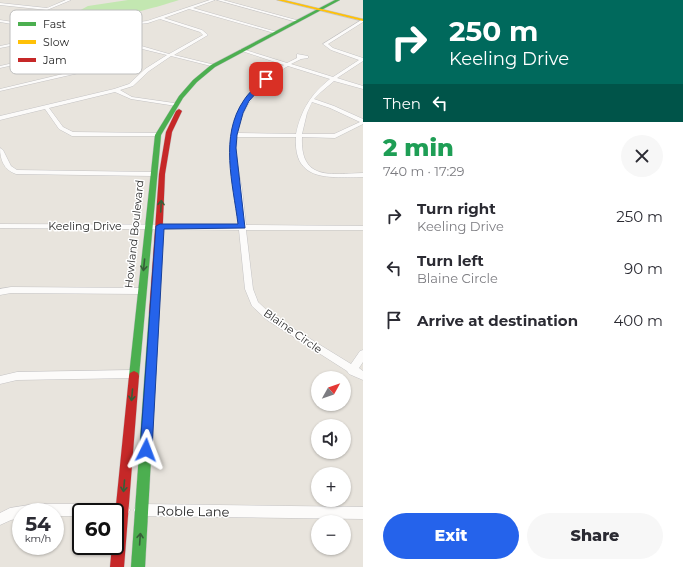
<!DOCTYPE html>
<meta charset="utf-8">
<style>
:root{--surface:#fff;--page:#f7f7f7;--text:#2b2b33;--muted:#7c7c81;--accent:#2563eb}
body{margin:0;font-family:Montserrat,sans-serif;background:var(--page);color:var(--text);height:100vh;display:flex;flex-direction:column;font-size:15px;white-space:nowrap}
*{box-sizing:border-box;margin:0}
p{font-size:13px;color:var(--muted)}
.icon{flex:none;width:22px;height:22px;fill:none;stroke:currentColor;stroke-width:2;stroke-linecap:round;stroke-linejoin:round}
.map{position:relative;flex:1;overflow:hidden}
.sheet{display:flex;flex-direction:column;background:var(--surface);width:320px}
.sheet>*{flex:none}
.hud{background:#00695c;color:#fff;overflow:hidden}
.needle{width:26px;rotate:50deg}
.tools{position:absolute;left:311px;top:371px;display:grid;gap:8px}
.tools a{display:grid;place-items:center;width:40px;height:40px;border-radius:50%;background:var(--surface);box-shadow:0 1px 3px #0004;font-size:20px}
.speed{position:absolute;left:12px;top:503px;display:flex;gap:8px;font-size:20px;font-weight:700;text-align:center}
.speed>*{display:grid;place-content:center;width:52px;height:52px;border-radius:50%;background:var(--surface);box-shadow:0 1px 3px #0004;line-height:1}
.speed small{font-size:10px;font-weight:400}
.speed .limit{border:2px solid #111;border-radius:6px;background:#fff;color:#111}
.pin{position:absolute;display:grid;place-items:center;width:34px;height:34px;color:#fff;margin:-17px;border-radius:8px;box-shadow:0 2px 6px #0006}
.me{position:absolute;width:44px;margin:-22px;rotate:3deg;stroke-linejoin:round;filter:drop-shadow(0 0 3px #0008)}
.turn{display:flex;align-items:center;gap:14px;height:84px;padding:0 20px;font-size:18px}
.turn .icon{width:52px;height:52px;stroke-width:2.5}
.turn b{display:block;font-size:28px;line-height:34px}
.then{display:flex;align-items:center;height:38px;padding:0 20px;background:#0003;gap:8px;font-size:15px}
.round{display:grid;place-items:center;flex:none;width:42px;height:42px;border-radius:21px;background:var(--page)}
.head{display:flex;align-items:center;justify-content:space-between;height:68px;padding:0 20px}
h1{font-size:24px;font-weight:800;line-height:30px;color:#1e9e55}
.primary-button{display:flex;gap:8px;margin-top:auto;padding:8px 20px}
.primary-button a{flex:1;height:46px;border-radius:24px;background:var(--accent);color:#fff;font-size:16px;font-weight:800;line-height:46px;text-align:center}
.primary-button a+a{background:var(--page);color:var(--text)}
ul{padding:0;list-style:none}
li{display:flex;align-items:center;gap:12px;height:52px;padding:0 20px}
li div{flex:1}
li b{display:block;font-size:15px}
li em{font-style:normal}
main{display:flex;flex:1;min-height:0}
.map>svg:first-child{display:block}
</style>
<main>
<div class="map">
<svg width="363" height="567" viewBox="0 0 363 567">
<rect width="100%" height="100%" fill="#e8e4dd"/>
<!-- green -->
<path fill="#c3e7b1" d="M128,0h51c-28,9 -87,26 -115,19l24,-13z"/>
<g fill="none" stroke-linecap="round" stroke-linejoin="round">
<defs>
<g id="street">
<polygon points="66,0 71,0 47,10 0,5 0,3 47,8"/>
<path d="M210,0h5l-22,8 84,24 -3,1 -85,-24 -25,9 38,12 6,5 -34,20 41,10v2l-44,-11 -22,15 -16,15 -13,4 12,7 42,6 3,2 -1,1 -45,-7 -16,-7 -66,16 14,19 10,5 85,1 2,1v2h-88l-13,-7 -14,-20 -45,11v-4l114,-27 15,-5 16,-15 22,-14 -37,-9 -38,24 -92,21v-2l88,-21 38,-23 -40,-9 -31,20 -55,12v-2l53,-12 29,-19 -36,-5 -25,14 -21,4v-2l19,-4 23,-13 -42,-7v-2l85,13 11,-6 51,-6zM160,19l40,13 3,3 -34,19 -38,-11 -42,-9 8,-5 51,-6z"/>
<polygon points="217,0 223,0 300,21 297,22"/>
<path d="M363,19v3l-35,22 5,4 30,10v3l-26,17 26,8v3l-29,-8 -13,11 -7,7 20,7 29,13v5l-28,14 -33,-1c-2,44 29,37 61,36v4c-33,0 -70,6 -67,-40h-59l-1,21 6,31 4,36 117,1v4h-117l7,59 5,13 15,14 78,48 9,-13 3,-1v12l-4,6 4,3v9l-14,-6 -2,-3 -80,-51 -15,-14 -7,-17 -6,-59 -239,-2v-4l239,1c-1,-12 -2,-25 -3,-37 -2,-12 -6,-24 -6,-36 0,-38 23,-67 54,-87l-45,-15 3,-1 45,14 10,-5v-4l11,2v2l-7,1 -10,5 42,13 26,-17 -28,-10 -8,-6zM288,66l42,13c-19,15 -29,31 -34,55l-59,-1c6,-29 25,-52 51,-67zM312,102l18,6 30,14 -26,12h-32l5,-21z"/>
<path d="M0,148l3,2 8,16 6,4 135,2 3,2 -3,2 -136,-2c-12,-4 -16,-14 -16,-26z"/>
<polygon points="11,287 141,288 144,289 145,291 144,293 141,294 11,293 0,295 0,289"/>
<polygon points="133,370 136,371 138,374 136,377 133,378 17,380 0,384 0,376 17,372"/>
<polygon points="35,504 124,504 128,506 130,510 128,514 124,516 115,516 115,512 81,512 81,516 55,516 55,512 21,512 21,518 11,520 0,525 0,513 10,508"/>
<polygon points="140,504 363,507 363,519 140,516 136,514 134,510 136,506"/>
</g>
<g id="fast">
<polygon points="335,0 340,0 215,67 197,82 183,98 161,135 139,376 138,379 134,381 130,379 129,376 155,135 179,96 193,80 211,65"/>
<polygon points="154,309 157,310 159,313 145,567 131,567 149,313 151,310"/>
</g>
<polygon id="slow" points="277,0 284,0 363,19 363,21"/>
<g id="jam">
<polygon points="179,109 182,111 172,132 165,174 159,313 157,316 151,316 149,313 159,174 166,132 176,111"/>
<polygon points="134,371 138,373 139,376 124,567 110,567 112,546 115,546 115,515 129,376 130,373"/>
</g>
</defs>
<!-- street casing -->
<use href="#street" stroke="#c4c3c4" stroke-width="1"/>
<!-- fast casing -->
<use href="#fast" stroke="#c4c3c4" stroke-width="1"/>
<!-- slow casing -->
<use href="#slow" stroke="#c4c3c4" stroke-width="1"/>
<!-- jam casing -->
<use href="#jam" stroke="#c4c3c4" stroke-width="1"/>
<!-- street -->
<use href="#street" fill="#fcfbfa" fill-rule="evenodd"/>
<!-- fast -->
<use href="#fast" fill="#4caf50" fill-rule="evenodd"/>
<!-- slow -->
<use href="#slow" fill="#ffc107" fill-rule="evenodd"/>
<!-- jam -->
<use href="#jam" fill="#c62828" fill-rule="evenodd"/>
</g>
<!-- one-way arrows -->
<defs><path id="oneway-shaft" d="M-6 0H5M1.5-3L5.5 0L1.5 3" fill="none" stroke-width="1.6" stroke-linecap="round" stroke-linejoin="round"/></defs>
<g stroke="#365e38">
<use href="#oneway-shaft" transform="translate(161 206) rotate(-87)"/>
<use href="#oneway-shaft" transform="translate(144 265) rotate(96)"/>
<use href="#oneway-shaft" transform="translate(132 395) rotate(95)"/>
<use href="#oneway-shaft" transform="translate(124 486) rotate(95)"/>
<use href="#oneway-shaft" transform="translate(140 539) rotate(-86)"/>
</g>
<!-- route -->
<path fill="#2563eb" stroke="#184099" d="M265,78l4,1 -20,22 -6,12 -6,22 -1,13 9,80 -81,1 -12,221 -2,4 -4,2 -4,-2 -2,-4 16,-224 4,-2h78c-5,-40 -19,-88 6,-124 5,-8 14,-15 21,-22z"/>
<g text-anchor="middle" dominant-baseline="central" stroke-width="3" stroke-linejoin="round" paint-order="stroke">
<!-- street labels -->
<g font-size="11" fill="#282828" stroke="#fff">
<text x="85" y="226">Keeling Drive</text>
<text transform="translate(134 234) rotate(-84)">Howland Boulevard</text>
<text transform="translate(293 331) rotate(35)">Blaine Circle</text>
</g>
<!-- near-street labels -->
<g font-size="13" fill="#282828" stroke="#fff">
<text transform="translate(193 511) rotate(1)">Roble Lane</text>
</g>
</g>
<!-- legend -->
<rect x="10" y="10" width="132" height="64" rx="6" fill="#fff" stroke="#bebebe" stroke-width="1"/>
<rect x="18" y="22" width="18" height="4" fill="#4caf50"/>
<rect x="18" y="40" width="18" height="4" fill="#ffc107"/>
<rect x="18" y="58" width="18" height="4" fill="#c62828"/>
<g font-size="11" fill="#282828">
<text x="43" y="28">Fast</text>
<text x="43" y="46">Slow</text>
<text x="43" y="64">Jam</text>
</g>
</svg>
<div class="tools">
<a><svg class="needle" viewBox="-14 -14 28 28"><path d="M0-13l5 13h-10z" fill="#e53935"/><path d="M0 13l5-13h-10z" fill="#7c7c81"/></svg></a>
<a><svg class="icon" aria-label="sound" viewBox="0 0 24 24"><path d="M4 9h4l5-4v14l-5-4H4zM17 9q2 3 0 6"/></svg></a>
<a>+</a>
<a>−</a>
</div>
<div class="speed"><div>54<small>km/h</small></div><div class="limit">60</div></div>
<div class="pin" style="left:266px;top:79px;background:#d93025"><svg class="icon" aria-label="arrive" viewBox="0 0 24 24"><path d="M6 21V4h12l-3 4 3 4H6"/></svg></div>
<svg class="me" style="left:146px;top:450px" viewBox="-20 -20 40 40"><path d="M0-17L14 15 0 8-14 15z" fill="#2563eb" stroke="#fff" stroke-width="4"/></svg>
</div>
<section class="sheet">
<div class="hud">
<div class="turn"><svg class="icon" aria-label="right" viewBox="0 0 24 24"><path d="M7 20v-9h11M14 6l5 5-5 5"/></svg><div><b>250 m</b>Keeling Drive</div></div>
<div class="then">Then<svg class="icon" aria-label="left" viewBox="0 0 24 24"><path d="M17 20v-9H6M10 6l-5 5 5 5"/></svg></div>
</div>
<div class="head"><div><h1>2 min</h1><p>740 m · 17:29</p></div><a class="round"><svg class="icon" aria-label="close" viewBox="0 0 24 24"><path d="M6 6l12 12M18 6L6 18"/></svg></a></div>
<ul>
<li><svg class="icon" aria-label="right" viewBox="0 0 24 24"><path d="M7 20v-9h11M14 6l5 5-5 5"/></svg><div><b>Turn right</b><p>Keeling Drive</p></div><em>250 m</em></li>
<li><svg class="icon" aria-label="left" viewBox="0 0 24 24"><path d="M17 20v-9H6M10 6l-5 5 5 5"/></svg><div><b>Turn left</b><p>Blaine Circle</p></div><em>90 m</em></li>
<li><svg class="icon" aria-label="arrive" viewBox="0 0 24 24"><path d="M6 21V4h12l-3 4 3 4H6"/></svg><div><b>Arrive at destination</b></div><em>400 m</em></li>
</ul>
<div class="primary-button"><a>Exit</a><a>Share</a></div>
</section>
</main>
